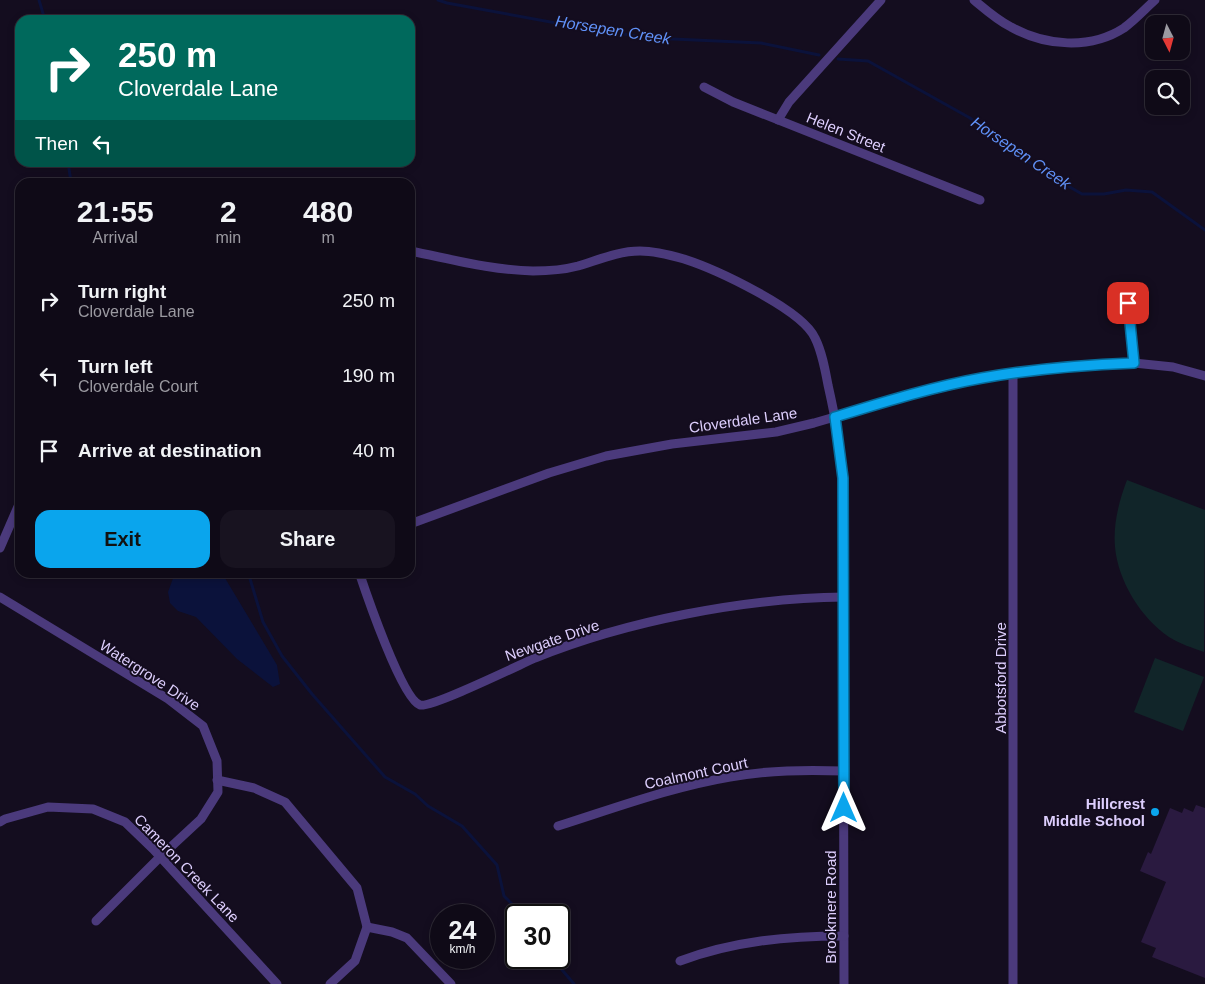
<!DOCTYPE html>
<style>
:root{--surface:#0f0a17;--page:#181320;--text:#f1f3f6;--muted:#9b9aa1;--line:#2f2b36;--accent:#0aa5ed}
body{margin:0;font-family:Helvetica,sans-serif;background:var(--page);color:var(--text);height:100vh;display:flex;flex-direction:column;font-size:19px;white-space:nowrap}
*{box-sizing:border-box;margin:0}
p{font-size:16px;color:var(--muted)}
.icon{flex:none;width:28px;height:28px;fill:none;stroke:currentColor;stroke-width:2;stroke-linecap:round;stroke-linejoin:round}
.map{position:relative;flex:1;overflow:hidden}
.side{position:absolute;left:15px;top:178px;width:400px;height:400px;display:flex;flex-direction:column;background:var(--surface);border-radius:15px;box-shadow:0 2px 8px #0003,0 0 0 1px var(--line)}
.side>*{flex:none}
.hud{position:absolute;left:15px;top:15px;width:400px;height:152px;border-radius:15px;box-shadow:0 2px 8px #0003,0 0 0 1px var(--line);background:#00695c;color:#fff;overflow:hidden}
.needle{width:32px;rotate:174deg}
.fabs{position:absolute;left:1145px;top:15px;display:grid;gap:10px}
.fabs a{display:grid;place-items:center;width:45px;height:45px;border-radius:10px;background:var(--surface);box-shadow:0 2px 8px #0003,0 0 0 1px var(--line);font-size:25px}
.speed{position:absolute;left:430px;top:904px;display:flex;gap:10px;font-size:25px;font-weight:700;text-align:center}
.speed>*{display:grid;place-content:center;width:65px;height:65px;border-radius:50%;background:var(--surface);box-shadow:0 2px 8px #0003,0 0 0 1px var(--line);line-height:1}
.speed small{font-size:12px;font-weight:400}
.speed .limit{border:2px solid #111;border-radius:8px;background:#fff;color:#111}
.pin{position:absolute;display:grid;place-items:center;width:42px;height:42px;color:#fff;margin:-21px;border-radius:10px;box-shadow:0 2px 8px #0006}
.me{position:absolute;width:55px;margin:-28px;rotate:0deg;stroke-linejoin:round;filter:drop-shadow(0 0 4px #0008)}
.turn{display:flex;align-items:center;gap:18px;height:105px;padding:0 20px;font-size:22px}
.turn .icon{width:65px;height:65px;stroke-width:2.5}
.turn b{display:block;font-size:35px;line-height:42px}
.then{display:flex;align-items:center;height:48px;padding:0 20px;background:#0003;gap:10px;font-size:19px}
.eta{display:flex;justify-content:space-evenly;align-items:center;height:85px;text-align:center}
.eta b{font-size:30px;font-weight:700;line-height:35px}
.cta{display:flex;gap:10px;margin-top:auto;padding:10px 20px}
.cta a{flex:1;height:58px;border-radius:15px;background:var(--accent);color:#111;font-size:20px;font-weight:700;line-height:58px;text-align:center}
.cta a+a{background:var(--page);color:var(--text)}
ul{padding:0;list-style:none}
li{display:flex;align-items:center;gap:15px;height:75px;padding:0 20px}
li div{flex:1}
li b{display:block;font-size:19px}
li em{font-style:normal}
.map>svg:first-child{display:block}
</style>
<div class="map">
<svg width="1205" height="984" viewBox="0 0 1205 984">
<rect width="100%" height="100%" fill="#140d1f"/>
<!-- green -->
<g fill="#112529">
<path d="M1127,480l78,30 -1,142c-11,-4 -24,-8 -35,-15 -28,-19 -51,-56 -54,-90 -2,-23 4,-46 12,-67z"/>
<polygon points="1155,658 1204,677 1183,731 1134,712"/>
</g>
<!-- water -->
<polygon fill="#0b123b" points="175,573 222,573 277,665 280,684 273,687 237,659 196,617 178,611 170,603 168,592"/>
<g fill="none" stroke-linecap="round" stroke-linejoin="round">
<!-- stream -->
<g stroke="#0b123b" stroke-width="3">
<polyline points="39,0 45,20"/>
<polyline points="438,0 447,3 589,29 651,38 761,43 819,55"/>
<polyline points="838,59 868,61 970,118 1040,170 1082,194 1104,194 1126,190 1152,192 1205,230"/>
<polyline points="68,162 71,182"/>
<polyline points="248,572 263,622 282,656 312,694 385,777 415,794 428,806 462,826 497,865 504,896 523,915"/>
<polyline points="552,958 574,984"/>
</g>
</g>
<!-- building -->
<polygon fill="#2a1a40" points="1196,805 1205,808 1205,978 1152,957 1156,948 1141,942 1166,882 1140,871 1148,852 1151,854 1170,808 1182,813 1184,808 1193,812"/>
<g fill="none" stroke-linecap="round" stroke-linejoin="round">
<!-- street -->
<g stroke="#4b3a7c" stroke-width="9">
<path d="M974,0c12,10 23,20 37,27 34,19 79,23 113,1 11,-8 21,-19 31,-28"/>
<polyline points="704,87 733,102 980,200"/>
<polyline points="778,120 789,102 881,0"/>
<path d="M410,251c41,8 81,19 123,20 15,0 30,-1 45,-5 20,-6 40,-15 62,-15 15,0 30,4 44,8 31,10 118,50 131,79 7,14 10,31 13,47 7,31 13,62 15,93l1,506"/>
<polyline points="1128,289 1128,310 1134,363"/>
<polyline points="410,524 549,473 606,456 672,444 776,432 814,423 910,395 982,378 1044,369 1134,363 1173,367 1205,376"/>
<polyline points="0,548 20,502"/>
<path d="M359,572c7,21 43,127 61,133 11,3 97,-39 115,-47 91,-37 210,-60 309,-61"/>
<polyline points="0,597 168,699 203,726 217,761 218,792 201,819 160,857 96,921"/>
<polyline points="217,780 254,788 285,802 357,888 367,927 355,961 330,984"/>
<polyline points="0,822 5,819 48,807 93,809 125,822 153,849 277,984"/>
<path d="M558,826c57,-18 113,-39 172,-49 38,-7 76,-7 114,-6"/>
<polyline points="367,927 392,932 407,938 451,984"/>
<path d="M680,961c53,-20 108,-25 164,-25"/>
<polyline points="1013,984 1013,373"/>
</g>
</g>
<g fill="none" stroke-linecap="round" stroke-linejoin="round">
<defs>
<path id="route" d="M844,808l-1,-330 -8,-61c49,-15 97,-30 147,-39 50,-9 101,-13 152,-15l-6,-60"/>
</defs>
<!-- route casing -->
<use href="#route" stroke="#066b9a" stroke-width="12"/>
<!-- route -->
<use href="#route" stroke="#0aa5ed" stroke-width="9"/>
</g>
<!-- markers -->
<circle fill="#0aa5ed" stroke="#140d1f" stroke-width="2" cx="1155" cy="812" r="5"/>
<g text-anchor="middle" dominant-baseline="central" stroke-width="4" stroke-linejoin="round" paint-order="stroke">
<!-- street labels -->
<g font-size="15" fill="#ddcefd" stroke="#140d1f">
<text transform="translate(846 132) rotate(22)">Helen Street</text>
<text transform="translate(743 420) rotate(-8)">Cloverdale Lane</text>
<text transform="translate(552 640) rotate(-19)">Newgate Drive</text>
<text transform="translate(150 675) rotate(33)">Watergrove Drive</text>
<text transform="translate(1000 678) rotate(-90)">Abbotsford Drive</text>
<text transform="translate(696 773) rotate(-12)">Coalmont Court</text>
<text transform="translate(187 868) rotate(46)">Cameron Creek Lane</text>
<text transform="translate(830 907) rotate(-90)">Brookmere Road</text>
</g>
<!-- poi labels -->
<g font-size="15" font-weight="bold" fill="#ddcefd" stroke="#140d1f" text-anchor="end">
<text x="1145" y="803">Hillcrest<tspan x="1145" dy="17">Middle School</tspan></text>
</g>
<!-- water labels -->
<g font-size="16" font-style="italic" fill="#6091f8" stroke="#140d1f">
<text transform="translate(613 30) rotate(9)">Horsepen Creek</text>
<text transform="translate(1021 153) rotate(34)">Horsepen Creek</text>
</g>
</g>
</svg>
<div class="fabs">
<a><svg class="needle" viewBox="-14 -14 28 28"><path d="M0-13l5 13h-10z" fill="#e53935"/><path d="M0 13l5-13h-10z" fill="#9b9aa1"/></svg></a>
<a><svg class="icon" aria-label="search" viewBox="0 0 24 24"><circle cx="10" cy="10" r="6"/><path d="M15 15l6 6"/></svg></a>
</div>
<div class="speed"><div>24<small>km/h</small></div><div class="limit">30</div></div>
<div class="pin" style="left:1128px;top:303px;background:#d93025"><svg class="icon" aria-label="arrive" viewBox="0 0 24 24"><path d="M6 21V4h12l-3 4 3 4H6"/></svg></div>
<svg class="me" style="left:844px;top:808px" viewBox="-20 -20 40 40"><path d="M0-17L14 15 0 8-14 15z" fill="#0aa5ed" stroke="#fff" stroke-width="4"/></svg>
<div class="hud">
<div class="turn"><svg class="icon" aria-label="right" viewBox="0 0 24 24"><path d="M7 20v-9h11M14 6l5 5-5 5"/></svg><div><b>250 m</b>Cloverdale Lane</div></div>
<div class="then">Then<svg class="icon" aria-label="left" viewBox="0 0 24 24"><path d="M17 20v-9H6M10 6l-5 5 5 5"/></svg></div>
</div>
<section class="side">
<div class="eta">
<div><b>21:55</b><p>Arrival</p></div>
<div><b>2</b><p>min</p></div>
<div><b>480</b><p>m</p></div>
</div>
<ul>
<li><svg class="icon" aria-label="right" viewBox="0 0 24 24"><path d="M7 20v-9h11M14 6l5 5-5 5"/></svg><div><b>Turn right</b><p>Cloverdale Lane</p></div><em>250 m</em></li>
<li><svg class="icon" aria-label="left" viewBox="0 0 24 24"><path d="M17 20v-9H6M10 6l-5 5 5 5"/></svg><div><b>Turn left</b><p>Cloverdale Court</p></div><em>190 m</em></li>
<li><svg class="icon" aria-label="arrive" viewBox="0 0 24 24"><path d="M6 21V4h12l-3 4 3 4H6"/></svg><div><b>Arrive at destination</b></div><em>40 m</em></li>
</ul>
<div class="cta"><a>Exit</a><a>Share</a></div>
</section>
</div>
